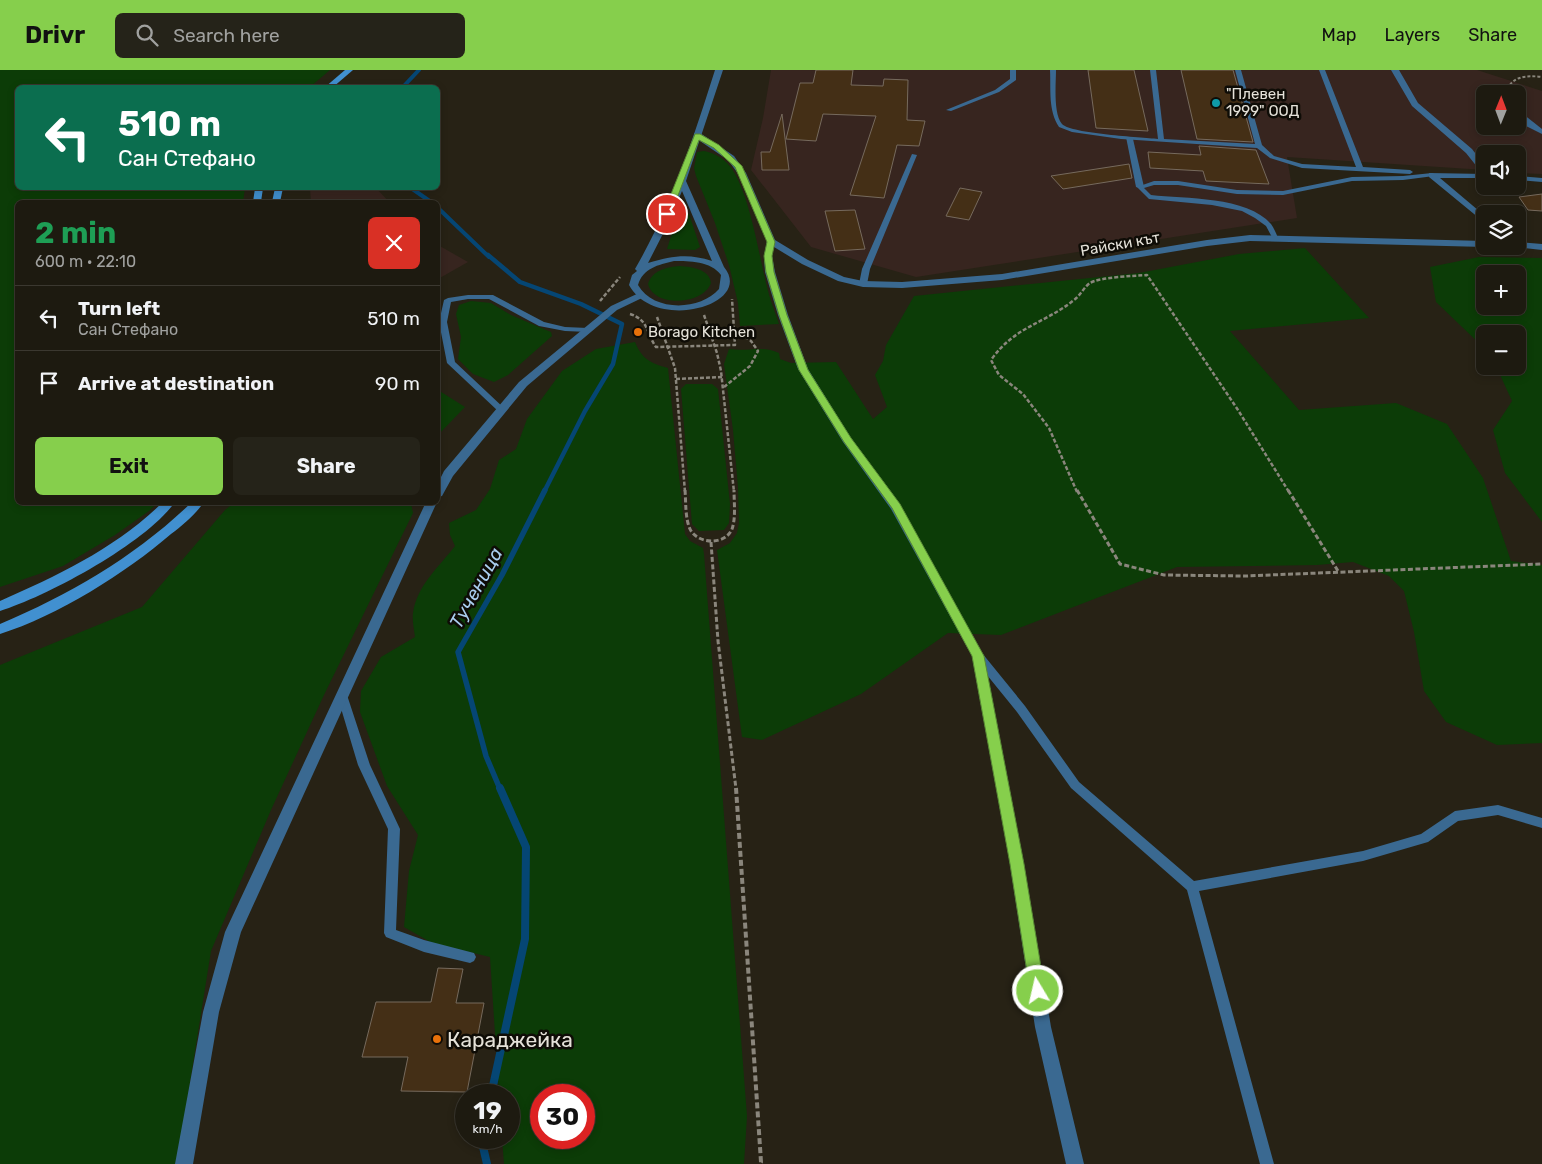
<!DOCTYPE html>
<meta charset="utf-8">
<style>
:root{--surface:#1d1a10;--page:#252319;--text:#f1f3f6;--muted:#a0a19f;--line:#3b3830;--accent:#86cf4c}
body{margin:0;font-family:Rubik,sans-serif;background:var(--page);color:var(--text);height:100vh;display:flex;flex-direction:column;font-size:19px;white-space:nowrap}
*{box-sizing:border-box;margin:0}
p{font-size:16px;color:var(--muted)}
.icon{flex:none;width:28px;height:28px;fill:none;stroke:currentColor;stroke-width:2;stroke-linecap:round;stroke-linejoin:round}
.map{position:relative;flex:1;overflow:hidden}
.details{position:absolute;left:15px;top:130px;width:425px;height:305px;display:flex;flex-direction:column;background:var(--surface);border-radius:8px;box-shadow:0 2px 8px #0003,0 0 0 1px var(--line)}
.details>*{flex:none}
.banner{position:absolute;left:15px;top:15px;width:425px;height:105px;border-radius:8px;box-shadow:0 2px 8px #0003,0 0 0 1px var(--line);background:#0b6e4f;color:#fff;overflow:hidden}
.needle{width:32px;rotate:1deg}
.controls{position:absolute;left:1476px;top:15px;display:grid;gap:10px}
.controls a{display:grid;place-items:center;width:50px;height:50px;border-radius:8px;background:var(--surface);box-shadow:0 2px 8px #0003,0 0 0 1px var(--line);font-size:25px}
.speed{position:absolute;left:455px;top:1014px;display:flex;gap:10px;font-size:25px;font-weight:700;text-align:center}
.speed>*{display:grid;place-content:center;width:65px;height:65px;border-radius:50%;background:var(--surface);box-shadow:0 2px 8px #0003,0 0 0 1px var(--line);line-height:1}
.speed small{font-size:12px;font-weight:400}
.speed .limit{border:8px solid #d22;background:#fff;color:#111}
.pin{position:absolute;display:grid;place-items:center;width:42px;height:42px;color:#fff;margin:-21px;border:2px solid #fff;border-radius:50%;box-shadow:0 1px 5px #0007}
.me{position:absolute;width:55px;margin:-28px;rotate:351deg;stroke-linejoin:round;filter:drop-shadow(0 0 4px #0008)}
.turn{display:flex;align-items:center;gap:18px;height:105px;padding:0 20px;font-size:22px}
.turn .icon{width:65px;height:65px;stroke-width:2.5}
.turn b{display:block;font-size:35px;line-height:42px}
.round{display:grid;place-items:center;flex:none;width:52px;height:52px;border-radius:8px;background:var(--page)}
.summary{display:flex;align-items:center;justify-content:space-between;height:85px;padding:0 20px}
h1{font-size:30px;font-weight:700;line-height:38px;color:#1e9e55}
.button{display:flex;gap:10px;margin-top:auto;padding:10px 20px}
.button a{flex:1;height:58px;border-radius:8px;background:var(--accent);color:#111;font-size:20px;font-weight:700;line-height:58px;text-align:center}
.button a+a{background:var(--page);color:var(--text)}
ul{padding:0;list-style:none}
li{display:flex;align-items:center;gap:15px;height:65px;padding:0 20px;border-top:1px solid var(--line)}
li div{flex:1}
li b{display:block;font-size:19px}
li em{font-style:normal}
header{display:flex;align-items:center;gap:30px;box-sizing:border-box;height:70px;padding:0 25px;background:var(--accent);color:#111}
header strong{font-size:24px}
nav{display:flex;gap:28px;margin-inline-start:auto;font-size:18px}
.search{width:350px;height:45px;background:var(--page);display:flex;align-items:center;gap:12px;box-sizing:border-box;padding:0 18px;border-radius:8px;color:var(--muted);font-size:19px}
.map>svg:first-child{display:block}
</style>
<header>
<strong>Drivr</strong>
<div class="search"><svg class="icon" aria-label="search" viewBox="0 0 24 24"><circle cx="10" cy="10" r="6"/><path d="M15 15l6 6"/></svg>Search here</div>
<nav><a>Map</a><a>Layers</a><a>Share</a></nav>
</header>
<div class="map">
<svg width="1542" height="1094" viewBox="0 0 1542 1094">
<rect width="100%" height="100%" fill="#272215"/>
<!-- industrial -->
<g fill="#37251f" fill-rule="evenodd">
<path d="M771,0h706l65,21v83l-24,-1v-19h-33v16l-198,-13 10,61 -381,59 -105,-30 -60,-77 12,-52zM1485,24h33v32h-33z"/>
<polygon points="310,118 364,118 367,121 377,119 389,132 311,132"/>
<polygon points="438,175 468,192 438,209"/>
</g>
<!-- green -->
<g fill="#0c3c07" fill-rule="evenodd">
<polygon points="0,0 330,0 310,17 18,18 18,118 245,118 243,132 18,132 18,432 157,433 149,441 115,465 63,496 0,517"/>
<path d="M704,81c9,2 16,5 23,12 22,22 32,94 40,124 3,13 8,25 12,37l-39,2 -2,-23 -9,-38 -14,-42 -19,-47 -2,-8 3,-16z"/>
<polygon points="684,143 689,144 700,177 695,180 667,179 678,144"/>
<path d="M1305,178l64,70 -139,13 69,79 97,-7 51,21 36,54 28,83 31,4v178l-45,2 -51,-23 -22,-31 -10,-59 -10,-41 -15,-15 -36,-14 -36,3 -140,2 -176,68 -53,-2 -87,61 -99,46 -20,-3 -25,-187 13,-7 7,-10 2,-10 -1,-36 -5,-57 -9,-66 5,-15c20,3 32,-4 50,4l1,6 11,4 45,-1 37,57 14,-12 -12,-32 8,-14 3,-16 28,-49 225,-23 100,-19z"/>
<path d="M1479,187l63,1v264l-37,-49 -12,-43 19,-29 -16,-35h22v-32h-33v15l-49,-47 -6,-35zM1485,204h33v32h-33z"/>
<path d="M680,196c12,1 29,3 31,17 -8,22 -57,25 -63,1 4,-14 19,-17 32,-18z"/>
<polygon points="471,231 491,233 511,245 546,260 551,262 552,266 508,305 494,312 473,304 458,289 461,267 456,244 459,235"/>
<path d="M635,272c7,17 15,21 33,26l17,166 5,7 13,7 1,6 43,562 -3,48h-240l-2,-26h7v-43h-10l-9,-138 -58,-14 -28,-16 5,-56 9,-36 -31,-49 -27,-74 1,-21 20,-34 34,-20c-1,-8 -3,-17 -2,-24 4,-28 26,-46 42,-67l-5,-11 -1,-12 27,-13 14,-21 9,-29 17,-11 11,-30 35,-48 34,-22zM541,1025h43v43h-43z"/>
<polygon points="686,314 712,314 718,319 730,434 729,453 724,460 699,461 692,454 681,319"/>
<polygon points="438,320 465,337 438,365"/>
<polygon points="234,433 411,433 413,443 324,625 271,740 211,881 177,1094 0,1094 0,595 142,537 225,440"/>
</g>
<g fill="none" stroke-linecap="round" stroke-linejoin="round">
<!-- stream-far3 -->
<g stroke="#054674" stroke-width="4">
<polyline points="402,18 419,0"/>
<polyline points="411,118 431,132"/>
<polyline points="438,138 489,187"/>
</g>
<!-- stream-far2 -->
<polyline stroke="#054674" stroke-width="4.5" points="488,185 520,212 581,234 622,254 613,294 585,341 544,422"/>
<!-- stream-far1 -->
<polyline stroke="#054674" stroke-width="5.5" points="500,719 486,686 458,582 502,505 545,420"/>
<!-- stream -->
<g stroke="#054674" stroke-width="8">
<polyline points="491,1025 525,869 526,777 500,718"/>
<polyline points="481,1068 487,1094"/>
</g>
</g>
<!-- building -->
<g fill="#442f16" stroke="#766a5d">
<polygon points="816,0 853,0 851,15 883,16 884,9 908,10 907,50 925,51 919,76 897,75 884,128 850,125 876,46 823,44 816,71 786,69 800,13 813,13"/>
<polygon points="1088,0 1134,0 1148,61 1096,58"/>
<polygon points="1181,0 1233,0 1253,72 1197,69"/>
<polygon points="782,44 789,100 762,100 761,82 770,82"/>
<polygon points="1199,76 1256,80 1269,114 1206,111 1203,101 1150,98 1148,82 1201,85"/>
<polygon points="1129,94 1132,108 1063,119 1051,106"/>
<polygon points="960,118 982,122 969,150 946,146"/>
<polygon points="1542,124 1542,141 1528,140 1519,127"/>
<polygon points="855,140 865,179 835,181 825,141"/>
<polygon points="438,898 463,899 456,933 484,933 467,1022 401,1021 408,987 362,987 376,932 431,932"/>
</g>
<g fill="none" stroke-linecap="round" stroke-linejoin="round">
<!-- path-far3 -->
<path stroke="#8a867c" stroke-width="2" stroke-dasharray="3 2" stroke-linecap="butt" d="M1506,24c4,-18 20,-19 36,-17"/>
<!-- path-far2 -->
<g stroke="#8a867c" stroke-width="2.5" stroke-dasharray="4 2" stroke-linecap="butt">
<polyline points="600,231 620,207"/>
<path d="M630,244c19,6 16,19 26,33l79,-2 -3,-46"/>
<polyline points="704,245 717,283 721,301 734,422"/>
<polyline points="657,247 675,298 685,422"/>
<polyline points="676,309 722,307"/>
<polyline points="724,317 750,296 758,281 751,271 735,260"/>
<path d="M1077,422l-28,-64 -26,-34 -24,-19 -8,-15c24,-34 53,-36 83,-60 6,-4 10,-13 16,-17 10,-6 44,-7 57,-8l91,135 51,82"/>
</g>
<!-- path-far1 -->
<g stroke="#8a867c" stroke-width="3" stroke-dasharray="5 2.5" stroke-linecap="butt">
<path d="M685,420c1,12 0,28 5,39 7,15 35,17 42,0 4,-11 2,-27 2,-39"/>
<polyline points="1077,420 1120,494 1164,505 1245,506 1542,494"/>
<polyline points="1288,420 1338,501"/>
<polyline points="711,472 718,571 736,719"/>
</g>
<!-- path -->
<polyline stroke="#8a867c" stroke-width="4" stroke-dasharray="6 3" stroke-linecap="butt" points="736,718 761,1092 759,1094"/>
<!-- service -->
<g fill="#3a6991" fill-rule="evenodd">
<polygon points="1010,0 1016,0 1016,10 999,22 951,41 946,40 995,20 1010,9"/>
<path d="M1050,0h6c0,13 -3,43 6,54 10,10 79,13 96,15l-8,-69h6l8,69 91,5 -20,-74h6l21,75 12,11 28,8 54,3 -37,-97h6l38,97 47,3 3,2 -3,2 -108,-6 -32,-10 -13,-10 -136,-9 -49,-7 -13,-5c-11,-17 -8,-37 -9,-57z"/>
<polygon points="912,84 917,85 870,199 867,214 863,216 860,216 859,214 862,199"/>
<path d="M1432,103l2,1v2l-31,4 -51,1 -69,14 -46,-1 -59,-9h-24l-10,3 7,7c34,4 96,1 120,29 3,4 5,9 7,14l-3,2 -2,-1 -7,-13 -11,-8 -13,-7 -30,-6 -63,-6 -12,-12 17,-6h24l59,9 46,1 69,-14 51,-1z"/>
<polygon points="468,225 493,225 544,252 565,257 588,258 592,260 588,262 565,261 539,256 489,229 468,229 451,232 447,252 455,292 505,339 501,342 498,341 447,293 439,252 444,230 448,228"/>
<polygon points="978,582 982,583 1025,636 1079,712 1194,811 1363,781 1421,764 1455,741 1498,735 1542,748 1542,758 1498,745 1458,751 1428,772 1363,791 1199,821 1274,1094 1260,1094 1187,820 1071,718 1017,642 974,589 973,586 974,583"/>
<polygon points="342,621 346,622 347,625 370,695 400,759 396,860 424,870 474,883 476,887 474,891 470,893 424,882 386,867 384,863 388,759 358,695 337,625 338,622"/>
</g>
<!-- minor -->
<g fill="#3a6991" fill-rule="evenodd">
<polygon points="1391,0 1399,0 1418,33 1472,79 1485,96 1485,103 1482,103 1466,83 1412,36"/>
<polygon points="1518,40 1542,59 1542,64 1526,56 1518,46"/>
<polygon points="694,63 700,63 734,86 746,103 775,170 808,190 844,207 863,211 902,212 1002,204 1207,170 1250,165 1485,171 1487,176 1485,177 1250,171 1207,176 1002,210 902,218 863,217 838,211 802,194 774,177 772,186 775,202 788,245 808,299 851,368 900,434 984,586 1024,794 1051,957 1084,1094 1066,1094 1035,957 1010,794 972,586 891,439 843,372 798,299 778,245 765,202 764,186 767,171 739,105 728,90 694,67"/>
<polygon points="1126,67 1133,69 1144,117 1143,119 1136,117"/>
<polygon points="1429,103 1485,104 1485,108 1440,108 1485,146 1485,153 1429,107"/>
<polygon points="1518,106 1542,108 1542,112 1518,110"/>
<polygon points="1518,172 1542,174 1542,180 1515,177 1518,176"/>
<polygon points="639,223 642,224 642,228 617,240 527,316 453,406 442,426 438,427 438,413 444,401 519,312 611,236"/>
<polygon points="426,432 437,432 241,862 219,942 193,1094 175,1094 203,942 225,862"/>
</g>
<!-- tertiary -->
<path fill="#3a6991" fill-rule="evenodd" d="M715,0h8l-37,111 38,86c31,38 -69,66 -95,18l3,-10 5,-4 -2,-2c37,-64 58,-130 80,-199zM682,121l30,70c-24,-8 -40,-5 -64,2l21,-41zM674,191c15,0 37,0 47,14l-2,14c-19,22 -66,23 -81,-4 5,-17 20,-20 36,-24z"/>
<!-- secondary -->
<g fill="#4190d0" fill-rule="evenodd">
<polygon points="345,0 353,0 332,18 324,18"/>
<polygon points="255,118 263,118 261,132 253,132"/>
<polygon points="275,118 283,118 280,132 272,132"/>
<path d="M163,432h12c-29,41 -127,94 -175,109v-10c59,-26 116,-53 163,-99z"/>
<path d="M192,432h12c-8,12 -21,23 -33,32 -45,39 -114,82 -171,100v-10c71,-30 136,-68 192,-122z"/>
</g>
</g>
<!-- route -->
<polygon fill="#86cf4c" stroke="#578731" points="695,64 700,64 719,75 742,96 775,172 772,186 774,202 787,245 808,300 851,368 900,434 984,586 1024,794 1045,921 1043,926 1038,928 1032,926 1030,921 1010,794 972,586 892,438 844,372 799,300 779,245 766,202 764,186 767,172 735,97 714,78 699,70 671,144 667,146 663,144"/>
<!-- markers -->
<circle fill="#0f9aa8" stroke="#0e0c06" stroke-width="2" cx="1216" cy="33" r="5"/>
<g fill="#e8710a" stroke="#0e0c06" stroke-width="2">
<circle cx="638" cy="262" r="5"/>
<circle cx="437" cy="969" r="5"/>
</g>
<g text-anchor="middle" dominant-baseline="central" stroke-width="5" stroke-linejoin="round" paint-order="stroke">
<!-- far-poi labels -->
<g font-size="15" fill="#e5e2d9" stroke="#0e0c06" text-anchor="start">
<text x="1226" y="24">"Плевен<tspan x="1226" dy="17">1999" ООД</tspan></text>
<text x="648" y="262">Borago Kitchen</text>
</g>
<!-- far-street labels -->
<g font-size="15" fill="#e5e2d9" stroke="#0e0c06">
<text transform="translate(1120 174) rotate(-10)">Райски кът</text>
</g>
<!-- water labels -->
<g font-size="19" font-style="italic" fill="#aaceef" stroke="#0e0c06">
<text transform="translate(476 518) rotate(-61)">Тученица</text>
</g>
<!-- near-poi labels -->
<g font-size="21" fill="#e5e2d9" stroke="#0e0c06" text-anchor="start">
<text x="447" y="969">Караджейка</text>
</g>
</g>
</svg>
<div class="controls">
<a><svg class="needle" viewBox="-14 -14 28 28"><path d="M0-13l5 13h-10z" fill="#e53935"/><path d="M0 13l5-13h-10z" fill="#a0a19f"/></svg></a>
<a><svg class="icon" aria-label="sound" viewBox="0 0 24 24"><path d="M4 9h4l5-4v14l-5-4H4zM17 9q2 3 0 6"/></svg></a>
<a><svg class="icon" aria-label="layers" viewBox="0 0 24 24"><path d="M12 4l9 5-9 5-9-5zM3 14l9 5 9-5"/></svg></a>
<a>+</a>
<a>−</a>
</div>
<div class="speed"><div>19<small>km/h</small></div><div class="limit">30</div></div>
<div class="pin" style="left:667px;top:144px;background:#d93025"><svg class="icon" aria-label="arrive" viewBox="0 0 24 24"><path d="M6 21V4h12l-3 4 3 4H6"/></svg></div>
<svg class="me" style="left:1038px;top:921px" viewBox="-20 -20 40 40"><circle r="17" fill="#86cf4c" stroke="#fff" stroke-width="3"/><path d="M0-11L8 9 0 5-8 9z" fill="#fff"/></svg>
<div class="banner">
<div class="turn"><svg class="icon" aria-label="left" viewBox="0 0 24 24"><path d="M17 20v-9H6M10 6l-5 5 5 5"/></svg><div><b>510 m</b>Сан Стефано</div></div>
</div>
<section class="details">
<div class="summary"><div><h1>2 min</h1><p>600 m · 22:10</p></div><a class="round" style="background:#d93025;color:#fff"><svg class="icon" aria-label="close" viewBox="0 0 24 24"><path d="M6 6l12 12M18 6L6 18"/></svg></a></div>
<ul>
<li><svg class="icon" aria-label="left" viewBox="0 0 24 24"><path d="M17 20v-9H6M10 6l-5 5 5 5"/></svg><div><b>Turn left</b><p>Сан Стефано</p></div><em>510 m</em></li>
<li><svg class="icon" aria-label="arrive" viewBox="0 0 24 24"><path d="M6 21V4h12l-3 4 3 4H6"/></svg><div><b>Arrive at destination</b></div><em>90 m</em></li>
</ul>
<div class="button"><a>Exit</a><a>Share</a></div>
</section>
</div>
